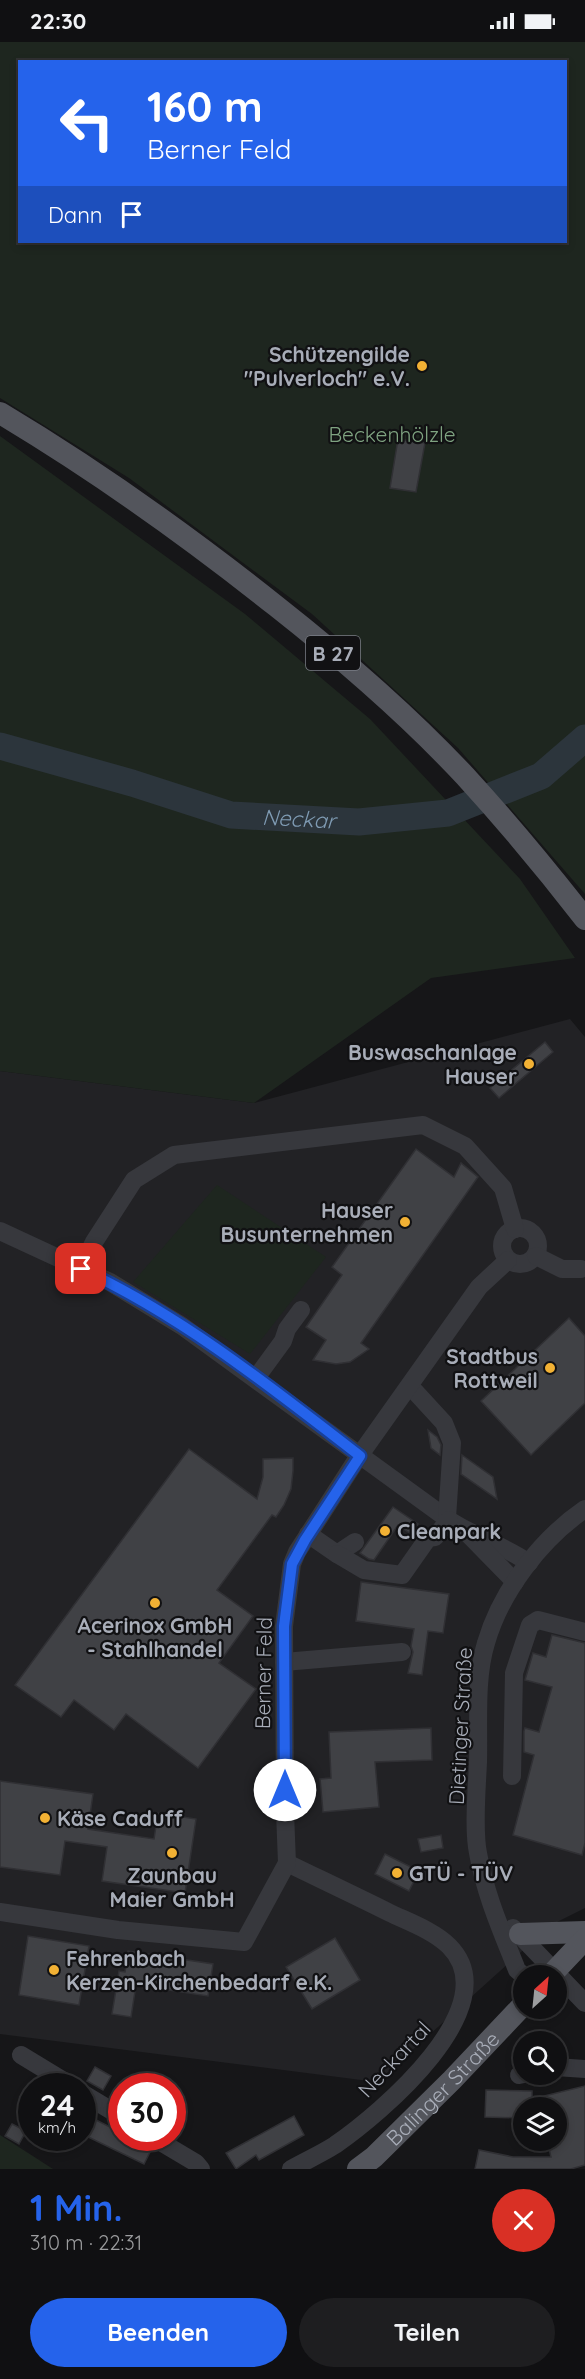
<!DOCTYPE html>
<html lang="de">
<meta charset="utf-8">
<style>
:root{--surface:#101012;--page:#1e1e20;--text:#f1f3f6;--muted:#9c9d9f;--line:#303032;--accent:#2563eb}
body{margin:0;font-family:Quicksand,sans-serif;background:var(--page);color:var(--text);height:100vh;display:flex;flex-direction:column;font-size:22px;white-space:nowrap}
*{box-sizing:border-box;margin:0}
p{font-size:20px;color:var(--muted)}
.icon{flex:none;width:33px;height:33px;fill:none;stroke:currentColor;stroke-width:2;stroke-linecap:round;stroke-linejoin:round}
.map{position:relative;height:2127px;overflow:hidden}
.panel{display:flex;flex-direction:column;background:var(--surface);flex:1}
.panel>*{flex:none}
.top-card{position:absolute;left:18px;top:18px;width:549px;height:183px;border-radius:0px;box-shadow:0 3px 9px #0003,0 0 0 2px var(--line);background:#2563eb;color:#fff;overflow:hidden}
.needle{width:39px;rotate:27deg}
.fabs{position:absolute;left:513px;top:1923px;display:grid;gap:12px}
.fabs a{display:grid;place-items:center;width:54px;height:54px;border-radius:50%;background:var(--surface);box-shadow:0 3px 9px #0003,0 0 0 2px var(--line);font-size:30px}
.speed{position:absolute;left:18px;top:2031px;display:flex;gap:12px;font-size:30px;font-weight:700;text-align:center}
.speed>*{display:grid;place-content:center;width:78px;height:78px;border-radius:50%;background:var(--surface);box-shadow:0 3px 9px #0003,0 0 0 2px var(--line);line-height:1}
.speed small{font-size:15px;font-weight:400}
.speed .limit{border:9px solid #d22;background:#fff;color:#111}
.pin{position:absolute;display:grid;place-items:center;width:51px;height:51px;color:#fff;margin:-26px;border-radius:12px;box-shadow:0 3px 9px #0006}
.me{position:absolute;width:66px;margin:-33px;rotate:0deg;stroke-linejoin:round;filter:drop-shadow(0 0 4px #0008)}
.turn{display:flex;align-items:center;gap:21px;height:126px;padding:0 30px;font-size:27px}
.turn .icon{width:78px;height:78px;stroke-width:2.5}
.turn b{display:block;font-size:42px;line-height:51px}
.then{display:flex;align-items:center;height:57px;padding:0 30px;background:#0003;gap:12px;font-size:22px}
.round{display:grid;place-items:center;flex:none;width:63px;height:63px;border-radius:32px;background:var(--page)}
.head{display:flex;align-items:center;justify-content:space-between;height:102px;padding:0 30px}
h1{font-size:36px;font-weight:700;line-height:45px;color:var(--accent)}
.button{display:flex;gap:12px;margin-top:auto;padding:12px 30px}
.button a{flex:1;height:69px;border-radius:36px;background:var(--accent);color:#fff;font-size:24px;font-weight:700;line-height:69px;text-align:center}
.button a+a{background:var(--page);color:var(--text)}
.status{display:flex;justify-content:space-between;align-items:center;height:42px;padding:0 30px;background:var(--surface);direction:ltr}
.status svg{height:16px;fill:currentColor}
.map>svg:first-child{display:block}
</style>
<div class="status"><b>22:30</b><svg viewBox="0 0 49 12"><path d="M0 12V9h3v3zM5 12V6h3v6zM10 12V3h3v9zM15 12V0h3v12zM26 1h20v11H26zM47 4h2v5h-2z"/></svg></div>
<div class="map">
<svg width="585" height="2127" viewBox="0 0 585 2127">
<rect width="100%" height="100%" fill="#161618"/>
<!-- built -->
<polygon fill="#222225" points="570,977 585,995 585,1866 551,1883 377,2040 0,1992 0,1029 254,1061"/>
<!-- green -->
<g fill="#1e261f" fill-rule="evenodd">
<path d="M0,0h585v852l-127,-146 -146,-134 -183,-136 -129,-80zM20,20h546v180h-546z"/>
<polygon points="0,394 245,572 370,677 520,837 575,916 431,936 254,1061 0,1029"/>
<polygon points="217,1143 326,1215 250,1312 133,1240"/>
<polygon points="0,2093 53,2127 0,2127"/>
</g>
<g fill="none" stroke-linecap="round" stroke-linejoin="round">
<!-- river -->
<path stroke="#2c353c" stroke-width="27" id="s1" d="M0,704l132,37 99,32 128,7 89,-9 93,-37 44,-38"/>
</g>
<!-- building -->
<g fill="#404145" stroke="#303034" stroke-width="1.5">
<polygon points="398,397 425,401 416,450 390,446"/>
<polygon points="545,1000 553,1010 499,1056 490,1046"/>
<polygon points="416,1107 454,1135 461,1121 478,1135 361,1301 369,1307 350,1320 336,1322 313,1318 326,1298 306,1285 342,1233 332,1225"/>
<polygon points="569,1276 585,1294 585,1361 531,1413 481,1359"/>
<polygon points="428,1388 437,1395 441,1403 440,1413 431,1406"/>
<polygon points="189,1407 257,1457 263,1435 263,1417 293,1416 293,1429 291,1447 284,1463 276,1475 272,1473 217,1548 253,1574 219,1621 256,1647 198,1726 126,1672 114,1688 74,1658 61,1675 15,1643"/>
<polygon points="462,1413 493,1435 497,1457 461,1432"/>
<polygon points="393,1465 418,1482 411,1492 398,1483 374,1518 369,1517 360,1511"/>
<polygon points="361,1540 449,1552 443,1591 428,1589 422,1633 408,1631 413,1610 411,1604 414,1587 356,1579"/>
<polygon points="552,1593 585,1601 585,1801 582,1813 513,1793 534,1713 524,1710 524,1689 525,1686 539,1690 552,1645 525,1638 533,1611 546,1615"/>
<polygon points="431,1686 432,1718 375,1720 379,1765 323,1770 320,1737 331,1736 329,1690"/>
<polygon points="0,1739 93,1752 88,1787 154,1797 158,1771 196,1777 185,1851 102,1839 107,1805 65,1799 60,1833 0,1825"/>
<polygon points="441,1793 443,1806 421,1810 418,1797"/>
<polygon points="385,1812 419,1829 409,1849 375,1832"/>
<polygon points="28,1894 89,1904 79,1963 19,1953"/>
<polygon points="335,1896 360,1938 312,1967 286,1925"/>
<polygon points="128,1909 213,1922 208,1954 136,1943 131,1975 112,1972 119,1929 125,1930"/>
<polygon points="95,2025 111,2034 103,2048 87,2039"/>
<polygon points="585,2044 585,2123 571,2127 475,2127 479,2108 513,2115 551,2115 547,2098 556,2098 556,2066 524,2066 524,2076 485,2075 486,2048 532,2049 532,2057"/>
<polygon points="82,2071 122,2091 122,2096 130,2096 135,2098 134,2101 150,2110 144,2122 82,2092"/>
<polygon points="294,2074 304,2093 259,2118 256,2113 236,2127 226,2111"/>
<polygon points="12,2082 26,2089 19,2102 5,2094"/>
</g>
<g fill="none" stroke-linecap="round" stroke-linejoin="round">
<!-- minor -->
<g stroke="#37383d" stroke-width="18">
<circle cx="520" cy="1204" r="18"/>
<path d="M0,1189l110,51 72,44 267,194c26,17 54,25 80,43"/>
<polyline points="536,1214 562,1227 581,1227"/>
<polyline points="81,1227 94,1200 134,1138 174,1113 423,1083 465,1104 503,1146 515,1187"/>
<polyline points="256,1336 283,1299 287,1287 301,1268"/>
<polyline points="410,1344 444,1381 452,1401 447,1476"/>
<polyline points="308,1492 337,1512 355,1500"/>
<polyline points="469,1493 515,1540"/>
<polyline points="337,1512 364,1528 402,1533 428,1496 435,1495 449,1478"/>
<polyline points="284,1620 402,1610"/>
<polyline points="512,1734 514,1631 530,1583 538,1578 585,1590"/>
<path d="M287,1821c35,17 69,33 103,50 19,9 44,18 59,33 60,60 -69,168 -114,199 -14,9 -30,16 -44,24"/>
<polyline points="0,1870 118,1888 244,1900 287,1821 285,1770 284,1584 292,1522 297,1510 357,1417 479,1245 508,1218"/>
<polyline points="513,1886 585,1961"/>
<path d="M524,1934l-7,-6c-15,-38 -32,-76 -39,-117 -5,-24 -1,-66 0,-91 1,-37 -3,-84 8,-119 15,-52 55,-104 99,-134"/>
<polyline points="21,2013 72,2044"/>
<polyline points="556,2025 585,2027"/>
<polyline points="519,2033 524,2032"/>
<polyline points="82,2051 122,2075"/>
<polyline points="154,2096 196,2121 201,2127"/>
</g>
<!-- major -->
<g stroke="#53555c" stroke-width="22">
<path d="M0,371c97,58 188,123 276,193 66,52 131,108 189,170 42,46 82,94 120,143"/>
<polyline points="520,1892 585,1890"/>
<polyline points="550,1934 585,1897"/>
<path id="s2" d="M358,2127l16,-12 78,-77 72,-76"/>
</g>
</g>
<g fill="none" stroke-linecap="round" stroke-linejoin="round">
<defs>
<path id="route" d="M81,1227c101,47 191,119 279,187l-55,84 -13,24 -8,62 1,164"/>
</defs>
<!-- route casing -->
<use href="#route" stroke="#184099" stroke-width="15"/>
<!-- route -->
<use href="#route" stroke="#2563eb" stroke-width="10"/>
</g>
<!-- markers -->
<g fill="#f2b134" stroke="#111113" stroke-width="2">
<circle cx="422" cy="324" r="6"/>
<circle cx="529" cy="1022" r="6"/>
<circle cx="405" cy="1180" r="6"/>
<circle cx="550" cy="1326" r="6"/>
<circle cx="385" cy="1489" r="6"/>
<circle cx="155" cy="1561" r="6"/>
<circle cx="45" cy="1776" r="6"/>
<circle cx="172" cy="1811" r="6"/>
<circle cx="397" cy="1831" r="6"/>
<circle cx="54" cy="1928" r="6"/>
</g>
<g text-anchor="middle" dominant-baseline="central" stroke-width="4.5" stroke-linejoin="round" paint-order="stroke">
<!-- shield labels -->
<rect fill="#111113" stroke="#7b7e86" stroke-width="1.5" x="306" y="594" width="54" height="34" rx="4.5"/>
<g font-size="20" font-weight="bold" fill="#a8adb8">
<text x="333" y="611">B 27</text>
</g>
<!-- poi labels -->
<g font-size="21" font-weight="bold" fill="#a8adb8" stroke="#111113" text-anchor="end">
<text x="410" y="312">Schützengilde<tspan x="410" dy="24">"Pulverloch" e.V.</tspan></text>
<text x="517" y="1010">Buswaschanlage<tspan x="517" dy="24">Hauser</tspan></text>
<text x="393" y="1168">Hauser<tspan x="393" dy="24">Busunternehmen</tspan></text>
<text x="538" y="1314">Stadtbus<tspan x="538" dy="24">Rottweil</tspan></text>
<text x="397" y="1489" text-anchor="start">Cleanpark</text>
<text x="155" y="1583" text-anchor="middle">Acerinox GmbH<tspan x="155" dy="24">- Stahlhandel</tspan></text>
<text x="57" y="1776" text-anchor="start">Käse Caduff</text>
<text x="409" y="1831" text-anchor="start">GTÜ - TÜV</text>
<text x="172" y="1833" text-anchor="middle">Zaunbau<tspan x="172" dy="24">Maier GmbH</tspan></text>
<text x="66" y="1916" text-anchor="start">Fehrenbach<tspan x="66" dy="24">Kerzen-Kirchenbedarf e.K.</tspan></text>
</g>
<!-- park labels -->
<g font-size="21" fill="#7fa381" stroke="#111113">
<text x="392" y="392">Beckenhölzle</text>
</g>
<!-- street labels -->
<g font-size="21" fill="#a8adb8" stroke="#111113">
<text transform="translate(263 1631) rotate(-89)">Berner Feld</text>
<text transform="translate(460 1684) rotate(-87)">Dietinger Straße</text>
<text transform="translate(394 2017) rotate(-47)">Neckartal</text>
<text stroke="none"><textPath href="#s2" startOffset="117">Balinger Straße</textPath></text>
</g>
<!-- water labels -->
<g font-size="22" font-style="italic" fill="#7f9bb3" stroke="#111113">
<text stroke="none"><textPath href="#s1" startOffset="309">Neckar</textPath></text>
</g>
</g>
</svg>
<div class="fabs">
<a><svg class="needle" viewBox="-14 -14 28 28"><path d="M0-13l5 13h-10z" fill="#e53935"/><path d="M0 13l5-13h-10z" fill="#9c9d9f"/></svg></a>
<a><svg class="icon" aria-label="search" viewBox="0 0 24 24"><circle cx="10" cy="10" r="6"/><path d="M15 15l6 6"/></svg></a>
<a><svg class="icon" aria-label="layers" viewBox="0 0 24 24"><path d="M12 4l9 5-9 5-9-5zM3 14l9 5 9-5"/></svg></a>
</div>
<div class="speed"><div>24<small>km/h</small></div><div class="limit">30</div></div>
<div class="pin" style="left:81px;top:1227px;background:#d93025"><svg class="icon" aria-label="arrive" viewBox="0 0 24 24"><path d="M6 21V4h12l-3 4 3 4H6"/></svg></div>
<svg class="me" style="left:285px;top:1748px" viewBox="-20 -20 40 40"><circle r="19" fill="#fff"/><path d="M0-13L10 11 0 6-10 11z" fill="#2563eb"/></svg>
<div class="top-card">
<div class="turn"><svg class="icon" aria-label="left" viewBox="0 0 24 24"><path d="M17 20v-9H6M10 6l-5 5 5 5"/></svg><div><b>160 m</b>Berner Feld</div></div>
<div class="then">Dann<svg class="icon" aria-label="arrive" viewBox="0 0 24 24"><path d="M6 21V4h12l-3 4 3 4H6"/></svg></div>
</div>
</div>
<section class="panel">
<div class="head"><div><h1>1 Min.</h1><p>310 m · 22:31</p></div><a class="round" style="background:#d93025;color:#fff"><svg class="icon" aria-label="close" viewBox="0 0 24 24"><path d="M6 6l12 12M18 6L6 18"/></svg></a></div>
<div class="button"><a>Beenden</a><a>Teilen</a></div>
</section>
